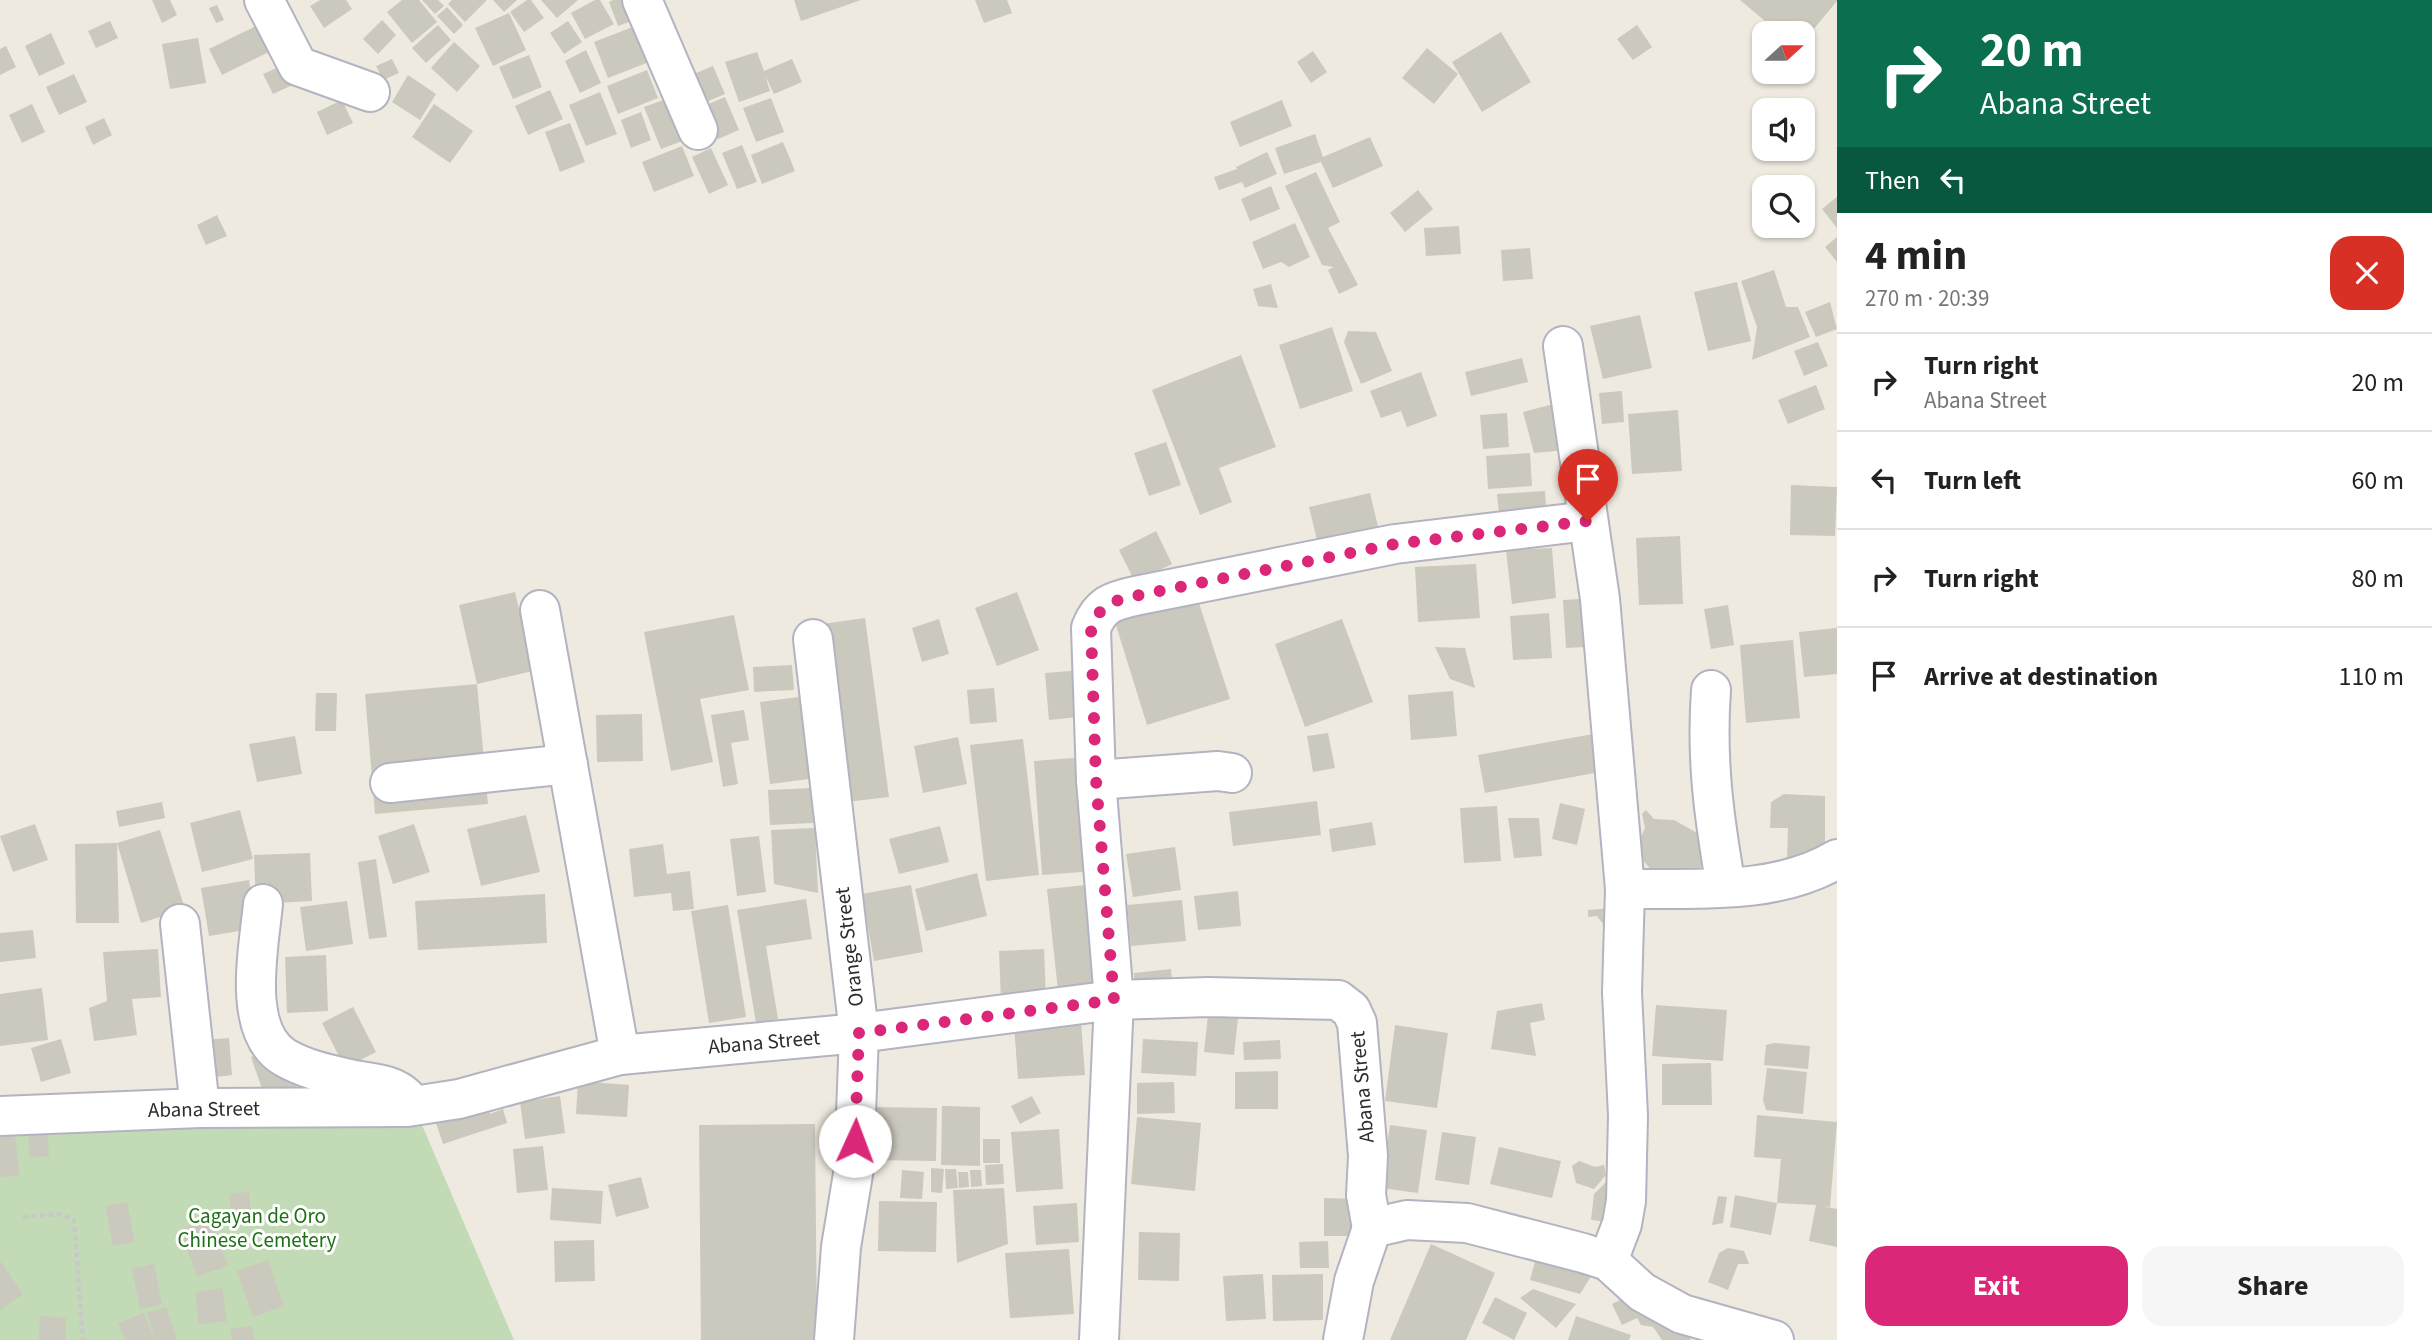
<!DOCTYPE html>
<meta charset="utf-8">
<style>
:root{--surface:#fff;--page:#f6f6f6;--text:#222;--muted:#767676;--line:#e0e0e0;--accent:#db2777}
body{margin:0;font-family:"Source Sans 3",sans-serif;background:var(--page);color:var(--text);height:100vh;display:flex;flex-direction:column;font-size:26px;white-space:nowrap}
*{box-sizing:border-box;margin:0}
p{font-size:23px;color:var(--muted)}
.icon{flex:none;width:38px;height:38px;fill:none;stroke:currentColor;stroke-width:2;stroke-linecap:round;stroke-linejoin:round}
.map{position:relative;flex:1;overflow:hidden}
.drawer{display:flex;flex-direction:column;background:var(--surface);width:595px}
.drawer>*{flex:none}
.hud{background:#0b6e4f;color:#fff;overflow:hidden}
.needle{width:46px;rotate:69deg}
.fabs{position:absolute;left:1752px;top:21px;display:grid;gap:14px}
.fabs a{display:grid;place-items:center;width:63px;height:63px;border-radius:14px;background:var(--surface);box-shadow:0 2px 5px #0004;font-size:35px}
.pin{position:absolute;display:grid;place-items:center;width:60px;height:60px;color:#fff;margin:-72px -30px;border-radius:50% 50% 50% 0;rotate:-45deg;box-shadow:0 0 7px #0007}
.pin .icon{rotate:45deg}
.me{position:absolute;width:77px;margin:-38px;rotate:2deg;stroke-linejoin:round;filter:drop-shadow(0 0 5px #0008)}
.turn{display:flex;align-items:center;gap:24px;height:147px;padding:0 28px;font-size:32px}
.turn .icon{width:91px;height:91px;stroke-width:2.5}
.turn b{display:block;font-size:49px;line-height:60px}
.then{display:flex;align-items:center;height:66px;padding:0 28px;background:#0003;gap:14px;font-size:26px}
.round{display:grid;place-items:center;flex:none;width:74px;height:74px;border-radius:21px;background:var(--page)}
.overview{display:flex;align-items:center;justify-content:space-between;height:119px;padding:0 28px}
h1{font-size:42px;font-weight:700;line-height:52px}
.cta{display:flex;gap:14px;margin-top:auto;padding:14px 28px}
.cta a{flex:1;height:80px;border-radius:21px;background:var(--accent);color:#fff;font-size:28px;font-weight:700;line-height:80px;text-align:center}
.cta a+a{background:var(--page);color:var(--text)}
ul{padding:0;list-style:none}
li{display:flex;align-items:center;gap:21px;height:98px;padding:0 28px;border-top:2px solid var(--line)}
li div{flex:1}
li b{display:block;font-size:26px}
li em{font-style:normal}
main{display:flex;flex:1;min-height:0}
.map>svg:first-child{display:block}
</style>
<main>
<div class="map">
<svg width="1837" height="1340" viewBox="0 0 1837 1340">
<rect width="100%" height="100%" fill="#efeadf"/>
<!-- cemetery -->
<polygon fill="#c2dab5" points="419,1118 514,1340 0,1340 0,1125"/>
<!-- building -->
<g fill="#cbc8bd">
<polygon points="152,0 170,0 177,15 162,23"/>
<polygon points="320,0 346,0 352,9 324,28 310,6"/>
<polygon points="402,0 419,0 437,22 412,43 387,12"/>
<polygon points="422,0 438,0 444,6 435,14"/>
<polygon points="452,0 487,0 465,22 448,4"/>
<polygon points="493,0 517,0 504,12"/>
<polygon points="527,0 531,0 544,18 524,32 510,12"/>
<polygon points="541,0 578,0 557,18"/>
<polygon points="595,0 600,0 614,24 585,39 571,13"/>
<polygon points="613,0 638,0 645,16 618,26 609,2"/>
<polygon points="794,0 861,0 801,21"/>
<polygon points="975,0 1007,0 1012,13 984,23"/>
<polygon points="1740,0 1837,0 1837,1 1802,43 1802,33 1779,33"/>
<polygon points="217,5 224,20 216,23 209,8"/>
<polygon points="447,7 463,25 454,34 437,16"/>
<polygon points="509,13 526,50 493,66 475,28"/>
<polygon points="382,20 396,35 378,54 363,39"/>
<polygon points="110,21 118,38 96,48 88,31"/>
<polygon points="568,21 582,42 564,54 550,33"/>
<polygon points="264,22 277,48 222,75 209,49"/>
<polygon points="438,25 451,40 426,63 412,48"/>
<polygon points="1637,25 1652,47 1633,60 1617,39"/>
<polygon points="635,26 649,62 608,78 594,42"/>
<polygon points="1501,32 1531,82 1482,112 1452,62"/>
<polygon points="51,33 65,64 39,76 25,46"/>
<polygon points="198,38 206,83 170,89 162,44"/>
<polygon points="454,42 480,66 457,92 431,68"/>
<polygon points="6,46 16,67 0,75 0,49"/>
<polygon points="1427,48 1458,74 1434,104 1402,78"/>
<polygon points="586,50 601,83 580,93 565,61"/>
<polygon points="1313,51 1327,72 1311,83 1297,62"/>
<polygon points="757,52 764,71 792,59 802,82 774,94 765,75 770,91 739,102 725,62"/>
<polygon points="529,55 542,87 513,99 499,67"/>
<polygon points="392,59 399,73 383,80 376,66"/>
<polygon points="288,63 297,83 273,94 263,74"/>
<polygon points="713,66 725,94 701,104 689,76"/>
<polygon points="647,70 658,98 618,114 607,86"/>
<polygon points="74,74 87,102 59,115 46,87"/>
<polygon points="408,75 436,94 420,120 392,102"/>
<polygon points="550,90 563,119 528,135 515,106"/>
<polygon points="600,92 617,134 586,146 569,105"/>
<polygon points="725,97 739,130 718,139 704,106"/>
<polygon points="669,98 685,140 661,149 644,107"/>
<polygon points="771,98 784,132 756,142 743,108"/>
<polygon points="342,100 353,123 327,135 317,112"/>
<polygon points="1282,100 1292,126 1240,147 1230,122"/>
<polygon points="32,104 45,132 22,143 9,115"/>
<polygon points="434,104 473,131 450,163 412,137"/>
<polygon points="641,112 651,140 631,148 621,120"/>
<polygon points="104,118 112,135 93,145 85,127"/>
<polygon points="570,123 585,162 560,172 545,132"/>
<polygon points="1315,134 1323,157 1370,137 1383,166 1333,188 1321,162 1284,174 1275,148"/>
<polygon points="783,142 795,171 762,184 751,155"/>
<polygon points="742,145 757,182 737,189 722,153"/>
<polygon points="682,146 694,176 654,192 642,162"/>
<polygon points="711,148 728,185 709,194 692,157"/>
<polygon points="1267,152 1277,174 1245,188 1242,182 1219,190 1214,177 1237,169 1236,167"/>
<polygon points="1316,172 1340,222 1328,228 1358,285 1339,294 1328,270 1334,267 1322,265 1285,186"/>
<polygon points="1271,186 1280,209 1250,221 1241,199"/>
<polygon points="1418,190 1433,209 1405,232 1390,213"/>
<polygon points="1837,197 1837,228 1822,209"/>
<polygon points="217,215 227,236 206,245 197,225"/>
<polygon points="1295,223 1310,257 1289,267 1281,262 1263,269 1252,242"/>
<polygon points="1459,226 1461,254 1426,256 1424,228"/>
<polygon points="1837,237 1837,262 1825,247"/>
<polygon points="1530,248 1533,279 1503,281 1501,250"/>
<polygon points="1774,270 1786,307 1798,307 1810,337 1752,360 1757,327 1741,281"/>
<polygon points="1737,282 1751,341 1708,351 1694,292"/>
<polygon points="1271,284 1278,308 1258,306 1253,289"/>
<polygon points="1830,302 1837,329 1816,337 1805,312"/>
<polygon points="1640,315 1652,368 1603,379 1590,326"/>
<polygon points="1332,327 1353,391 1300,409 1279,345"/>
<polygon points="1348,331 1376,332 1392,371 1361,384 1344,342"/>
<polygon points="1818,342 1828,366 1804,376 1794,351"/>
<polygon points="1241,355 1276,447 1219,468 1232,502 1200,515 1152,390"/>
<polygon points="1522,358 1528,382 1471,396 1465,372"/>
<polygon points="1421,372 1437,416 1407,427 1401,411 1381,418 1370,391"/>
<polygon points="1816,385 1825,409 1788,424 1778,400"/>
<polygon points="1622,391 1624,422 1602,424 1599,393"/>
<polygon points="1561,402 1567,450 1534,453 1523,412"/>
<polygon points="1678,410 1682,471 1632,474 1628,414"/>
<polygon points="1507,413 1509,447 1483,449 1480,415"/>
<polygon points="1166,442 1181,485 1149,496 1134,453"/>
<polygon points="1530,453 1532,486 1488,489 1486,456"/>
<polygon points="1791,485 1837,487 1835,536 1790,535"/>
<polygon points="1545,491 1547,519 1500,522 1497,494"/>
<polygon points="1370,493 1380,535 1353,541 1338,535 1317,540 1309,507"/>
<polygon points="1156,531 1172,564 1135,582 1119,550"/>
<polygon points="1680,536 1683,604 1639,605 1636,538"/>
<polygon points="1552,548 1556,598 1512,604 1506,550"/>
<polygon points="1476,564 1480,618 1418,622 1415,567"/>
<polygon points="515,592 533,671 477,684 459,605"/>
<polygon points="1017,592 1039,650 997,666 975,608"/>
<polygon points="1197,597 1230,699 1147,725 1115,622"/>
<polygon points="1598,598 1602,646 1566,648 1563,600"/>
<polygon points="1728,605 1734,645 1711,649 1704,609"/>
<polygon points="1549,613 1552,658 1513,660 1510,616"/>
<polygon points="734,615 749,690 700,699 713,762 671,771 644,632"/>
<polygon points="865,618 889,797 846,802 822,624"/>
<polygon points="939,619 949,654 922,662 912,628"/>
<polygon points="1342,619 1373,702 1305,727 1275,644"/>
<polygon points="1837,628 1837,674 1804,677 1799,632"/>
<polygon points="1793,640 1800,718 1746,723 1740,645"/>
<polygon points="1435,647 1465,648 1475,688 1450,679"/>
<polygon points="792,665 794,690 754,692 753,667"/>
<polygon points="1083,670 1088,716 1049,720 1045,673"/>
<polygon points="477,684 488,804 375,814 365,694"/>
<polygon points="994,688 997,722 970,724 967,690"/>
<polygon points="1453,691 1457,736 1411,740 1408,695"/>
<polygon points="316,693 337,693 336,731 315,731"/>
<polygon points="806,696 817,778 770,784 760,702"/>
<polygon points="744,710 749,740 731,743 738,784 723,787 711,715"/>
<polygon points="642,714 643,761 597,762 596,715"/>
<polygon points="1328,733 1335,768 1313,772 1307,736"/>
<polygon points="1593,734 1600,772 1485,793 1478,755"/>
<polygon points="295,736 302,774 257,782 249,744"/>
<polygon points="958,737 967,784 923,793 914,746"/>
<polygon points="1023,739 1039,875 986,881 970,745"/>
<polygon points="1086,757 1095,871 1042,875 1034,761"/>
<polygon points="812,788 813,823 770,825 768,790"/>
<polygon points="1784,794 1825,796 1825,855 1787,860 1788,828 1770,828 1771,802"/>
<polygon points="1317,801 1321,835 1233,846 1229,812"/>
<polygon points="162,802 165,818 119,827 116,811"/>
<polygon points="1560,803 1585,809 1577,845 1552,839"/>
<polygon points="1497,806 1501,861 1464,863 1460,808"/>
<polygon points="240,810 253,859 202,872 190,823"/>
<polygon points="1646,810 1654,819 1674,820 1701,835 1702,867 1675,877 1660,879 1634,851 1645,828 1642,814"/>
<polygon points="526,815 540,872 481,886 467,829"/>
<polygon points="1508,818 1539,818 1542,856 1514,858"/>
<polygon points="1372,822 1376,845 1332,852 1329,829"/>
<polygon points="35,824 48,860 13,872 0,836"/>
<polygon points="414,824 430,872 393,884 378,836"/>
<polygon points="940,826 949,862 899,874 889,839"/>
<polygon points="815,828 818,893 774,884 771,830"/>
<polygon points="160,830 185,909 141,923 117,843 119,923 76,923 75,844 117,843"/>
<polygon points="759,836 766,892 737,896 730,839"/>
<polygon points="663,844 667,874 690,871 694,909 673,911 671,893 634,897 629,849"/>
<polygon points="1175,847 1181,890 1133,897 1126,854"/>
<polygon points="310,853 312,901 256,904 254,855"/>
<polygon points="376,859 387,937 369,939 358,862"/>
<polygon points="977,873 987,916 926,931 915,889"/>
<polygon points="249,880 257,928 209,936 201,888"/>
<polygon points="1096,884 1107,995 1059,1000 1047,889"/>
<polygon points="911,885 923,952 874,961 862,894"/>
<polygon points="1238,891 1241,926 1198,930 1194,896"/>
<polygon points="545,894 547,943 418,950 415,901"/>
<polygon points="806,899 812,939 766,946 778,1019 756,1023 737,910"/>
<polygon points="1182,900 1186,941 1131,946 1127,905"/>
<polygon points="347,901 353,944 306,951 300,907"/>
<polygon points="728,905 746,1017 709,1023 691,911"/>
<polygon points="1606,906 1607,929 1597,916 1588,917 1588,910 1602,909"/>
<polygon points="33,930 36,958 0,962 0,933"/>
<polygon points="158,949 161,997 132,999 137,1035 94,1041 89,1008 107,1001 103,952"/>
<polygon points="1044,949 1046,999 1001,1001 999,951"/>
<polygon points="326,955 328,1011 287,1013 285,957"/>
<polygon points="1171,969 1173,994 1136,998 1134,973"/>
<polygon points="42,988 48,1040 0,1046 0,994"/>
<polygon points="1542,1003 1545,1020 1530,1023 1536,1056 1491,1049 1497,1011"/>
<polygon points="1656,1005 1727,1010 1723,1061 1652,1056"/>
<polygon points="353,1007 376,1052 345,1068 322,1023"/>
<polygon points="1239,1009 1234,1055 1204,1052 1208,1015"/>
<polygon points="1081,1021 1085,1075 1018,1079 1014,1025"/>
<polygon points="1395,1025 1448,1033 1437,1108 1385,1101"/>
<polygon points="229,1038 232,1075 208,1078 204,1040"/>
<polygon points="61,1039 71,1073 41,1082 31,1048"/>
<polygon points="1143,1039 1198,1042 1196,1076 1141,1073"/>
<polygon points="1280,1040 1281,1059 1244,1060 1243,1042"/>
<polygon points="1774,1043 1810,1046 1808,1069 1764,1065 1766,1045"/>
<polygon points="282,1046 298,1092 267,1103 251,1057"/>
<polygon points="1711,1063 1712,1105 1662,1105 1662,1064"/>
<polygon points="1767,1068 1807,1072 1803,1114 1766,1110 1763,1100"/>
<polygon points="1278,1071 1278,1109 1235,1109 1235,1072"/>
<polygon points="578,1081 629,1085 627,1117 576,1114"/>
<polygon points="1174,1082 1175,1113 1137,1114 1137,1083"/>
<polygon points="483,1094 490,1114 503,1109 507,1123 443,1144 432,1111"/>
<polygon points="560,1096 565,1133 525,1139 520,1102"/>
<polygon points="1032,1096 1041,1113 1020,1124 1011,1106"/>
<polygon points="942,1106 980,1107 980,1166 941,1165"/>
<polygon points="871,1107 937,1108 936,1161 870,1160"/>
<polygon points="1757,1115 1837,1122 1830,1207 1821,1206 1837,1209 1837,1247 1809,1241 1816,1205 1777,1203 1781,1159 1754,1157"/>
<polygon points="1137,1117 1201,1123 1195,1191 1131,1184"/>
<polygon points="815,1124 817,1340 701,1340 699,1125"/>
<polygon points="1390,1125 1427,1130 1418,1193 1381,1188"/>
<polygon points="1059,1129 1063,1189 1016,1192 1011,1132"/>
<polygon points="47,1131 49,1156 30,1158 28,1132"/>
<polygon points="1442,1132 1476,1137 1469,1185 1435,1180"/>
<polygon points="15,1134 19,1175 0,1177 0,1136"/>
<rect x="983" y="1139" width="17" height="24"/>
<polygon points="543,1146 548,1190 517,1193 513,1149"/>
<polygon points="1499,1147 1561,1161 1552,1198 1490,1184"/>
<polygon points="1579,1161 1595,1167 1604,1165 1606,1175 1594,1189 1576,1183 1572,1166"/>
<polygon points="1003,1164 1004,1184 986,1185 985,1165"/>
<polygon points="931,1168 944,1169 942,1193 931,1192"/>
<polygon points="945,1169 956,1169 958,1188 946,1189"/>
<polygon points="902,1170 924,1172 922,1199 900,1198"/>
<polygon points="970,1170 981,1170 982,1186 971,1187"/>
<polygon points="958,1172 968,1172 969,1187 959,1188"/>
<polygon points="641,1177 649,1208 616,1217 608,1185"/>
<polygon points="1608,1180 1619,1223 1591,1220 1594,1194"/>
<polygon points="552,1188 603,1191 601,1224 550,1220"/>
<polygon points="1004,1188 1008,1244 957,1263 953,1190"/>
<polygon points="249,1192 251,1218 231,1219 230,1194"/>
<polygon points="1735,1195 1777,1203 1771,1235 1730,1227"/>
<polygon points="1718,1196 1727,1197 1723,1223 1712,1225"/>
<polygon points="1324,1198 1357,1199 1356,1236 1324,1236"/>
<polygon points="879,1201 937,1202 936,1252 878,1251"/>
<polygon points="127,1202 135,1242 113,1246 105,1206"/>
<polygon points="1077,1203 1079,1242 1036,1245 1033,1206"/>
<polygon points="211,1219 228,1266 197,1276 180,1230"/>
<polygon points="1139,1232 1180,1233 1179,1281 1138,1280"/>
<polygon points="594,1240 595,1281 555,1282 554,1241"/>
<polygon points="1328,1241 1329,1268 1300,1268 1299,1242"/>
<polygon points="1431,1244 1495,1273 1466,1340 1390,1340"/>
<polygon points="1728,1248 1744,1251 1749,1264 1738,1264 1728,1290 1708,1282 1719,1253"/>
<polygon points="1069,1249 1074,1314 1010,1318 1005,1253"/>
<polygon points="1537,1254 1595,1270 1580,1294 1530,1280"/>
<polygon points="268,1260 284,1306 253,1317 237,1271"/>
<polygon points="0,1261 23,1294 0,1310"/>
<polygon points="154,1264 162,1304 140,1309 132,1269"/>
<polygon points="1263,1274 1266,1319 1226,1321 1223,1276"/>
<polygon points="1323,1274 1323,1320 1273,1321 1272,1275"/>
<polygon points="222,1288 227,1321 199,1325 195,1292"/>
<polygon points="1533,1289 1576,1304 1556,1328 1520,1298"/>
<polygon points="1495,1297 1527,1313 1514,1340 1482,1323"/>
<polygon points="1624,1298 1683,1330 1691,1340 1662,1340 1653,1327 1641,1325 1637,1318 1622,1325 1612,1304"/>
<polygon points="166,1307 177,1340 156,1340 147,1313"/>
<polygon points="144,1313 155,1340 125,1340 118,1323"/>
<polygon points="40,1316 66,1318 65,1340 39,1340"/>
<polygon points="1576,1316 1631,1335 1629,1340 1568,1340"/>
<polygon points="252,1326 255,1340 232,1340 230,1329"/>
</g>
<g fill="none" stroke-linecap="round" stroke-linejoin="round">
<defs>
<g id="minor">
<polyline points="264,0 298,66 370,92"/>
<polyline points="642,0 698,130"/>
<polyline points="1563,346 1600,599 1625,889 1622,992 1628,1116 1626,1201 1622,1224 1608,1261"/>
<polyline points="540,610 620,1055"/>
<polyline points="813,639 859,1033 854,1168 841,1247 834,1340"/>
<path d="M1711,690c-5,71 3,127 15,197"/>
<polyline points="1096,780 1218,771 1232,773"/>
<polyline points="390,783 568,764"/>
<path d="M1625,889c70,-1 150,7 212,-30"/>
<path d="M263,904c-4,43 -22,126 21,153 20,12 44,17 66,22 20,5 40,3 56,18"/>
<polyline points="180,924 200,1108"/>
<polyline points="0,1116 200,1108 407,1107 459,1099 620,1055 859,1033 1114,1000 1209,997 1338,1000 1351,1010 1357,1023 1368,1156 1366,1195 1372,1228"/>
<path d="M1099,1340l15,-340 -18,-220 -5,-152c9,-23 21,-27 44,-32l260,-52 193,-23"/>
<polyline points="1343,1340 1354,1281 1372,1228 1407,1220 1467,1223 1583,1253 1608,1261 1642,1292 1682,1314 1774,1340"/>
</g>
</defs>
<!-- minor casing -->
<use href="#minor" stroke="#b3b3c1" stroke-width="42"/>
<!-- path -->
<polyline stroke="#c8c8c8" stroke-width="4.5" stroke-dasharray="5 3.5" stroke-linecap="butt" points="23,1217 61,1214 74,1220 83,1340"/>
<!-- minor -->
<use href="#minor" stroke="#fff" stroke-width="38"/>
</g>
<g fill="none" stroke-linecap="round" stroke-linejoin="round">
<!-- route -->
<path stroke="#db2777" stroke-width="12" stroke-dasharray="0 21.6" d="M855,1141l4,-108 255,-33 -18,-220 -5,-152c9,-23 21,-27 44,-32l260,-52 193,-23"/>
</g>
<g text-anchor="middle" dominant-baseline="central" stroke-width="6" stroke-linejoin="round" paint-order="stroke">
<!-- street labels -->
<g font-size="21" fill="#2d2d2d" stroke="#fff">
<text transform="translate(849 947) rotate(-97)">Orange Street</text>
<text transform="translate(764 1042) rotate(-5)">Abana Street</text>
<text transform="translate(1362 1087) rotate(-95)">Abana Street</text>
<text transform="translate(204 1109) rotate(-1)">Abana Street</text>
</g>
<!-- park labels -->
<g font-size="21" fill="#1e7017" stroke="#fff">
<text x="257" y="1216">Cagayan de Oro<tspan x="257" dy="24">Chinese Cemetery</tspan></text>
</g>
</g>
</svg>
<div class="fabs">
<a><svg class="needle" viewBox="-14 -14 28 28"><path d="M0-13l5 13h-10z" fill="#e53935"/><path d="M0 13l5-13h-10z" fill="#767676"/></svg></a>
<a><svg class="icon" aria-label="sound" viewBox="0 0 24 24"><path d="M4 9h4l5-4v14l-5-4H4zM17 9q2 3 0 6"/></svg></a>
<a><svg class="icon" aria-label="search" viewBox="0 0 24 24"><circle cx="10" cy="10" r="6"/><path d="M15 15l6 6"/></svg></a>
</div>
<div class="pin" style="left:1588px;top:521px;background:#d93025"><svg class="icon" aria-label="arrive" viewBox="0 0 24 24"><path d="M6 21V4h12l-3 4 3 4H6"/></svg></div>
<svg class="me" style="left:855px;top:1141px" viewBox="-20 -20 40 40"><circle r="19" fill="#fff"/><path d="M0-13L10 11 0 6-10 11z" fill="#db2777"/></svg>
</div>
<section class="drawer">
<div class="hud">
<div class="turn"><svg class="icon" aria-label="right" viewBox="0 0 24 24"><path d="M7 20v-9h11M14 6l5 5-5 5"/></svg><div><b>20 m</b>Abana Street</div></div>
<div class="then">Then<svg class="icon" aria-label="left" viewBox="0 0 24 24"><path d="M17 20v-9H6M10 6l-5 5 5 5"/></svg></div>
</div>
<div class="overview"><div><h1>4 min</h1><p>270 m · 20:39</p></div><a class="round" style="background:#d93025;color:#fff"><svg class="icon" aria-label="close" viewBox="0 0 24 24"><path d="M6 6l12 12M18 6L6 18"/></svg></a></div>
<ul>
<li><svg class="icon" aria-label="right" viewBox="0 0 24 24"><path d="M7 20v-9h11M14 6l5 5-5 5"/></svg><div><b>Turn right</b><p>Abana Street</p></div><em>20 m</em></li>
<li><svg class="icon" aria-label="left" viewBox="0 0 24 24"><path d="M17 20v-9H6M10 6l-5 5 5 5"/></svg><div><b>Turn left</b></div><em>60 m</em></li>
<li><svg class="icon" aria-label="right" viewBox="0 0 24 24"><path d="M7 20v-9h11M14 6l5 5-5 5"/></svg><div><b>Turn right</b></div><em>80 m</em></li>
<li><svg class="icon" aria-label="arrive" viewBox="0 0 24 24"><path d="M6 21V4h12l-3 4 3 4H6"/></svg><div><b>Arrive at destination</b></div><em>110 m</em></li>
</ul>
<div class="cta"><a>Exit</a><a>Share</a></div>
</section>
</main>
